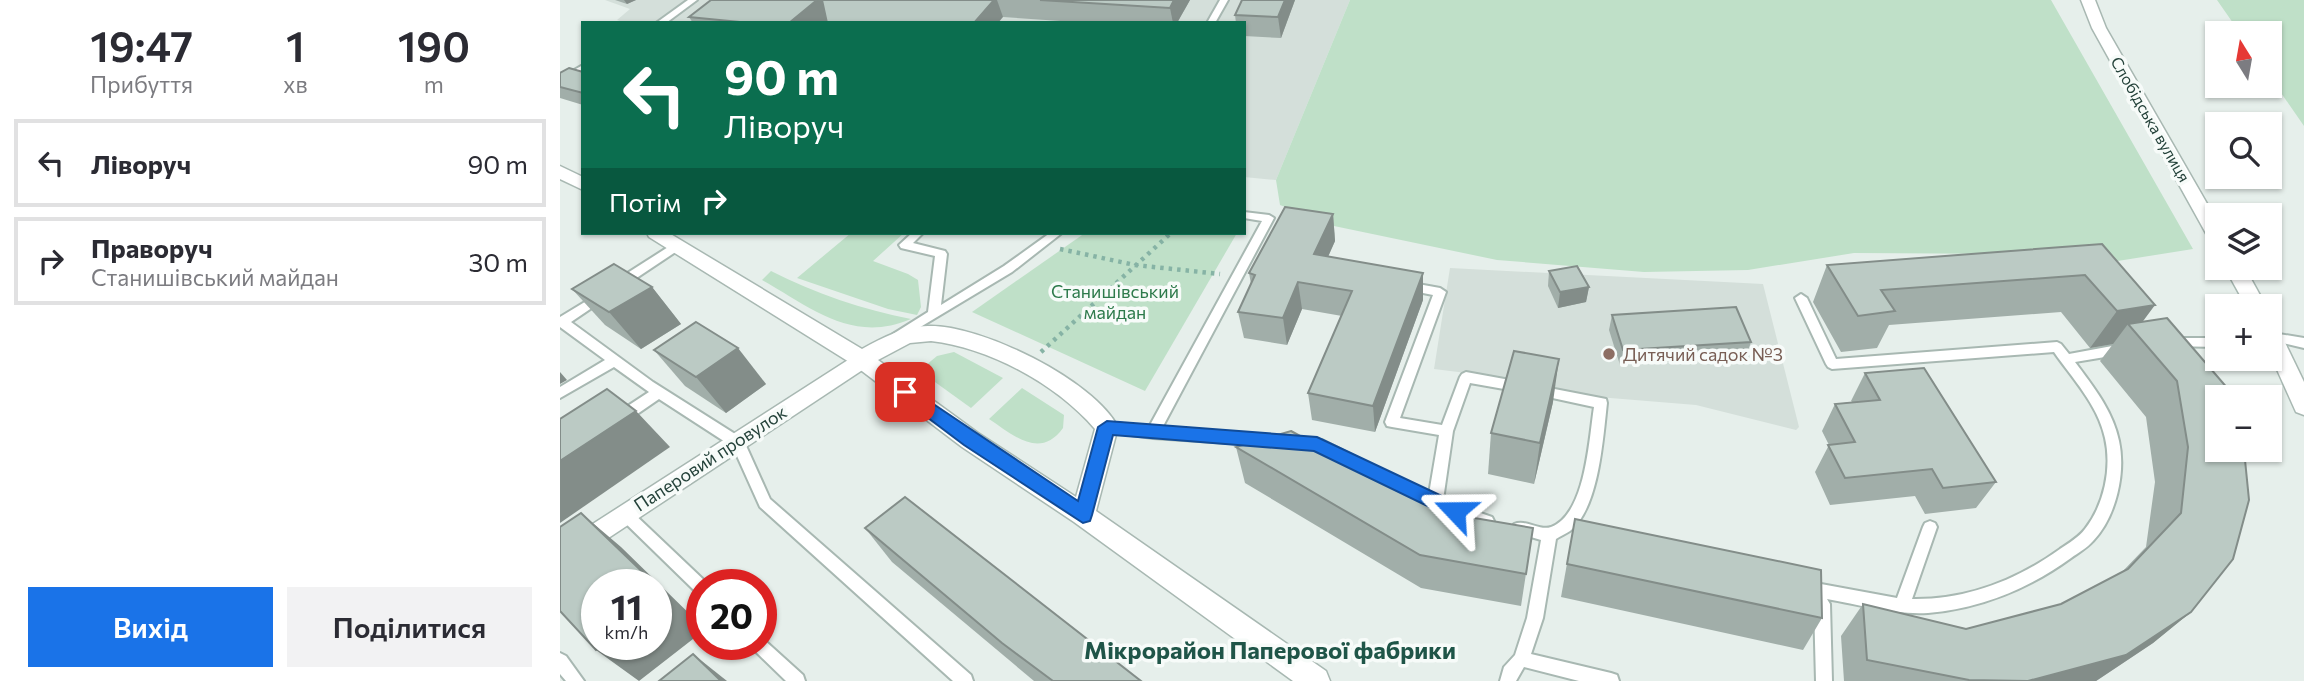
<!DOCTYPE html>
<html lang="uk">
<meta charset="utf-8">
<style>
:root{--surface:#fff;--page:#f2f2f3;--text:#2b2b33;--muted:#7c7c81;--line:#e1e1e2;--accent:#1a73e8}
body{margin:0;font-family:Commissioner,sans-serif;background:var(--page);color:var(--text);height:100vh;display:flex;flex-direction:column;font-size:26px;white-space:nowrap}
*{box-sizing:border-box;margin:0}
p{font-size:23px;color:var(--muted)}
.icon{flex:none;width:38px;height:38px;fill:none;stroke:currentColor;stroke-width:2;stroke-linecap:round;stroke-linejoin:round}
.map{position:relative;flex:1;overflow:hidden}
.drawer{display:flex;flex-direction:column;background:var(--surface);width:560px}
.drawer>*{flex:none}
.top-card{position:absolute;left:21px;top:21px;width:665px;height:214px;border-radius:0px;box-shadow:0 2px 5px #0004;background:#0b6e4f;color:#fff;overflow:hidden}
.needle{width:46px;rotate:349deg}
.controls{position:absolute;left:1645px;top:21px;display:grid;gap:14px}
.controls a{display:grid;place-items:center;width:77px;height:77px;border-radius:0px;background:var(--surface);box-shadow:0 2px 5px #0004;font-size:35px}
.speed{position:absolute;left:21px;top:569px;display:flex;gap:14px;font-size:35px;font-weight:700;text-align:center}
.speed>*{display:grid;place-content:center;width:91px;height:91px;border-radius:50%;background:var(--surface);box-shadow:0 2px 5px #0004;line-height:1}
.speed small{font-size:18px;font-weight:400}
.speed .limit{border:10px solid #d22;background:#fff;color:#111}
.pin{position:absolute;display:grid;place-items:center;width:60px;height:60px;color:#fff;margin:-30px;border-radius:14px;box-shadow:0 4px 10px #0006}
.me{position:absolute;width:77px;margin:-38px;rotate:293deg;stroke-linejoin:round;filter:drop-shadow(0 0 5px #0008)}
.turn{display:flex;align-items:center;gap:24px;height:147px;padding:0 28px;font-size:32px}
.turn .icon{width:91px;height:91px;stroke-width:2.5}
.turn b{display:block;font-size:49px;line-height:60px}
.then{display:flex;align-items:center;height:66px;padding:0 28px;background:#0003;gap:14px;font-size:26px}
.eta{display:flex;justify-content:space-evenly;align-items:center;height:119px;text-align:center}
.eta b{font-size:42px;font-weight:600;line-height:49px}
.action{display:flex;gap:14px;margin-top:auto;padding:14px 28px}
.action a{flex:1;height:80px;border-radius:0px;background:var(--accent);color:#fff;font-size:28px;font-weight:600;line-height:80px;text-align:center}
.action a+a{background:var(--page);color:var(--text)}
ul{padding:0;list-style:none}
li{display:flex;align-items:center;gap:21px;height:88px;margin:0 14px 10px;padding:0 14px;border:4px solid var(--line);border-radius:0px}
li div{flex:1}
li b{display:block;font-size:26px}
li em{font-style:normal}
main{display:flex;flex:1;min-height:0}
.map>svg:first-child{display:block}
</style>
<main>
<section class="drawer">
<div class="eta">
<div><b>19:47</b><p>Прибуття</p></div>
<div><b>1</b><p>хв</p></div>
<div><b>190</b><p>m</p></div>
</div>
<ul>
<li><svg class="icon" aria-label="left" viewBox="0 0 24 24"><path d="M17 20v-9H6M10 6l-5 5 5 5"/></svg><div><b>Ліворуч</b></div><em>90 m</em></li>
<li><svg class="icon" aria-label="right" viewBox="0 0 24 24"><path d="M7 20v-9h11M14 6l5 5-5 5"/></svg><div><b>Праворуч</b><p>Станишівський майдан</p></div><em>30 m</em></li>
</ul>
<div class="action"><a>Вихід</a><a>Поділитися</a></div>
</section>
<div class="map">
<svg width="1744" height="681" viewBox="0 0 1744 681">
<rect width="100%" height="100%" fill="#e6efeb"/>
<!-- built -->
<g fill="#d4dfda">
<polygon points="45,0 790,0 716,180 684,177 684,23 65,23 57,20 70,9"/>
<polygon points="890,268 1203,284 1239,427 1236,430 1136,405 1038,397 955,379 874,369"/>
</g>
<!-- green -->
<g fill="#bfe0c8">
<polygon points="790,0 1491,0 1633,249 1545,263 1463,254 1294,253 1188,270 1084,272 937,260 774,226 720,205 716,180"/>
<polygon points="1657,0 1744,0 1744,126 1710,77 1710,33 1680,33"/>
<polygon points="291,233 344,233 313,261 348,274 358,280 361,307 357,315 328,309 237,278"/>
<polygon points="525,233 677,233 585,391 412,312"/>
<path d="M211,271c43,22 93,39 140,48 -59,25 -99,-11 -149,-39z"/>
<polygon points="394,352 443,378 411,408 368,377 365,366 377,356"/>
<path d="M462,388l42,27 -1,13c-23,32 -50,7 -74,-9z"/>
</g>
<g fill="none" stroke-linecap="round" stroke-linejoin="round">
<defs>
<g id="service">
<polygon points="128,0 137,0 106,23 96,23"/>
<polygon points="660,0 668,0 655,23 647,23"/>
<polygon points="23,65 23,72 0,85 0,78"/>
<polygon points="684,212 709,215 714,218 602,428 715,436 720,437 722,441 720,445 715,446 593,438 542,431 540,427 542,423 547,422 589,427 702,221 684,218"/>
<polygon points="352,233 363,233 353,243 385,251 387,254 381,305 444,266 490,233 502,233 452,272 337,341 331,337 333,334 368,312 375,256 341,248 339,245"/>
<polygon points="116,242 120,243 122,246 120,249 63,287 55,287 53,284 55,281"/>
<polygon points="847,282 880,288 886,292 840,418 882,425 900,377 902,374 906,372 961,382 966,384 967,387 966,390 961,392 910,383 893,431 883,500 932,517 934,521 932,525 927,527 870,507 755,449 735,447 733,443 735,439 740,438 762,440 869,494 879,435 832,427 827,426 825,422 873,295 843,289 841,286 843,283"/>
<polygon points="38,294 44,298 42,301 11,322 93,382 183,439 210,499 411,675 413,681 393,681 200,507 173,447 99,399 67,421 57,421 55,417 57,413 89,392 54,367 0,398 0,387 45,360 0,327 0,317"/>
<path d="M1241,294l6,4 29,61 221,-17 4,2 8,10 54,-10 6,5 -6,5 -48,8c18,24 38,49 44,79 7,32 -3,76 -26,100 -6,7 -15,12 -22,17 -41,30 -91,51 -143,55 -34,2 -67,-8 -101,-14l3,5 2,77h-16l-2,-77 3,-5 3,-1 -4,-2 -3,-5 3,-5 5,-2 76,14 26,-71 2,-4 5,-2 5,2 2,4 -25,72c54,1 105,-19 148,-50 9,-6 19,-12 25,-20 19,-24 27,-61 20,-91 -7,-33 -33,-60 -51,-86l-222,17 -4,-2 -2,-3 -31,-66z"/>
<polygon points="1713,333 1744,338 1744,348 1710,340 1710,334"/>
<polygon points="1613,338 1657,338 1657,347 1609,346 1607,343 1609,340"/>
<path d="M979,386l62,12 5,1 1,4c-4,35 -8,105 -37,128 -4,3 -10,5 -14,8l-13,79 -12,36 80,19 6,2 2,6h-40l-55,-14 -8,14h-16l4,-14 11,-12 12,-37 14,-78 -27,-8 -2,-4 2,-4c12,-5 25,7 37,3 35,-13 38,-89 43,-120l-60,-13 -1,-3 1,-3z"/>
<polygon points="65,508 70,510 147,583 142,584 142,595 137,593 60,518 58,514 60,510"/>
<polygon points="201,637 243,675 245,681 226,681 193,649 191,644 201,644"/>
<polygon points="0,653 6,656 24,681 6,681 0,674"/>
</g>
<polygon id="minor" points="302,351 310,353 313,359 310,365 0,570 0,545"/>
<g id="tertiary">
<polygon points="1521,0 1535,0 1546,28 1657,221 1657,243 1648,237 1532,28"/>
<polygon points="0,166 23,177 23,190 0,179"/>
<path d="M87,233h22l193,116c20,-11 42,-23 66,-23 52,-2 166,54 190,101l-22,84 230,160 4,10h-37l-219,-159 -112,-75 -108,-82 -205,-128zM371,341c59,7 125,43 164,88l-19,68 -98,-64 -100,-73 32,-17z"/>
<polygon points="1665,268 1685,268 1706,306 1686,306"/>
<polygon points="1710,323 1717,326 1744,382 1744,415 1736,412 1710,354"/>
</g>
</defs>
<!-- service casing -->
<use href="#service" stroke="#a8b8b2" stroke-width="4"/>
<!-- minor casing -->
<use href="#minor" stroke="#a8b8b2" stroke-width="3"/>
<!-- tertiary casing -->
<use href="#tertiary" stroke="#a8b8b2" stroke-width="3"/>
<!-- path -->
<g stroke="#86b3a5" stroke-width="4.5" stroke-dasharray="3.5 5" stroke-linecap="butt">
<polyline points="500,249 575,265 660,274"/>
<polyline points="481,352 611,233"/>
</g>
<!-- service -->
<use href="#service" fill="#fff" fill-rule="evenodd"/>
<!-- minor -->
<use href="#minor" fill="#fff" fill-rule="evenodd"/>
<!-- tertiary -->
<use href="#tertiary" fill="#fff" fill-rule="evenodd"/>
</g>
<!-- wall -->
<g fill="#a1aea9">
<polygon points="55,0 76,0 67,4"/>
<polygon points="151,0 630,0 617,23 530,23 443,17 267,20 264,23 133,23 129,17"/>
<polygon points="682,0 735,0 721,38 684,36 684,23 676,23 675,15"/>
<polygon points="23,72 23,105 0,98 0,73"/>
<polygon points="773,214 775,241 768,257 863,300 815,432 752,420 748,393 782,316 742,309 727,345 684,338 678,312 691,284 689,273"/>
<polygon points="1542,244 1582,322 1669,390 1631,612 1593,643 1536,681 1284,681 1281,636 1303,604 1406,629 1501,604 1562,572 1586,547 1595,482 1586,417 1540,361 1553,344 1530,348 1501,312 1329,325 1317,348 1281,352 1253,302 1267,265"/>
<polygon points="989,271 1029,287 1026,302 998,308 988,286"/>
<polygon points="92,287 121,324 81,349 45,325 12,289"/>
<polygon points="1052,315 1191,342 1186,357 1060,365 1049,330"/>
<polygon points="94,350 206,384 166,413 125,386"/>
<polygon points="1305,373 1436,482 1416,508 1365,514 1355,496 1270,505 1255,472 1269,445 1262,431 1275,404 1292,402 1291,401"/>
<polygon points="993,402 974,484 928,474 931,433"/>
<polygon points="676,447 879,512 973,528 961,606 861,588 685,483"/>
<polygon points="1015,519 1262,618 1243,650 1001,597"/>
<polygon points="305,528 581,681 474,681 332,562"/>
</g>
<!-- shaded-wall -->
<g fill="#838d89">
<polygon points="64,0 76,0 67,4"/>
<polygon points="257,0 263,0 271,16 264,23 229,23"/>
<polygon points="434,0 437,0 443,17 438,23 414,23"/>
<polygon points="614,0 630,0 617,23 613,23 610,8"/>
<polygon points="725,0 735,0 721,38 718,17"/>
<polygon points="773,214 775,241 757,281 754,254"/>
<polygon points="863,273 863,300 815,432 813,406"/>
<polygon points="738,282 742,309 727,345 723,318"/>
<polygon points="92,287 121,324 81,349 49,312"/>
<polygon points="1029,287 1026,302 998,308 1000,292"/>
<polygon points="1595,305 1575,332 1568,324 1553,344 1530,348 1557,311"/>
<polygon points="178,348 206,384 166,413 136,377"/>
<polygon points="999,359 993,402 974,484 980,443"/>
<polygon points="0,372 7,380 0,384"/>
<polygon points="76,411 110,447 0,523 0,461"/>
<polygon points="21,513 61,547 142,626 142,632 79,681 36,650 45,644 96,644 96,584 95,584"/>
<polygon points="1631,612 1593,643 1536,681 1468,681"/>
<polygon points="133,654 167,681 161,681"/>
</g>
<!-- building -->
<g fill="#bbcac4" stroke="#838d89" stroke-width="2">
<polygon points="151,0 257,0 229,23 190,23 129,17"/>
<polygon points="262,0 434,0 414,23 267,23"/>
<polygon points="480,0 614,0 610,8"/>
<polygon points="682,0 725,0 718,17 675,15"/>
<polygon points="9,68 23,72 23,93 0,87 0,73"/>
<polygon points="725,207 773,214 754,254 863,273 813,406 748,393 792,291 738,282 723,318 678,312 695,275 689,273"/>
<polygon points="1542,244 1595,305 1557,311 1525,275 1321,290 1335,311 1298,316 1267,265"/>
<polygon points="54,264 92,287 49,312 12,289"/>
<polygon points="1017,266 1029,287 1000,292 989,271"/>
<polygon points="1176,307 1191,342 1063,350 1052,315"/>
<polygon points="1607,318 1669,390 1671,397 1657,397 1657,450 1684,450 1689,500 1673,559 1631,612 1566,655 1468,681 1409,680 1307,660 1303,604 1406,629 1501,604 1568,569 1621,513 1628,447 1617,381 1568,324"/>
<polygon points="136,322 178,348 136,377 94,350"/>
<polygon points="954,351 999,359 980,443 931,433"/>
<polygon points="1364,368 1436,482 1383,488 1372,469 1285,478 1268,445 1295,442 1275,404 1320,400 1305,373"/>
<polygon points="47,389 76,411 0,461 0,419"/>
<polygon points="731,431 879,512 973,528 966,574 860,555 676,447"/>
<polygon points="345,497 581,681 493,681 442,643 305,528"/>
<polygon points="21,513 95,584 37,584 37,644 45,644 36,650 0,611 0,527"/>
<polygon points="1015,519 1261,570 1262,618 1007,564"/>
<polygon points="96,586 108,597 96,606"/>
<polygon points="133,654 161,681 99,681"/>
</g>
<!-- route -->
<polygon fill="#1a73e8" stroke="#114b97" stroke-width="2" points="345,385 518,501 538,427 547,421 757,437 901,505 904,511 901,516 888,516 754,451 553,435 532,515 530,521 523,523 404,445 339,396 337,392"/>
<!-- markers -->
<circle fill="#8d6e63" stroke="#f7fbf9" stroke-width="2.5" cx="1049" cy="354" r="7"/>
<g text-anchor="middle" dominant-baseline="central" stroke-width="7" stroke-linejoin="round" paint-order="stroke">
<!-- far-street labels -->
<g font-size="16" fill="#24423a" stroke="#f7fbf9">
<text transform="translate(1591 119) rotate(60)">Слобідська вулиця</text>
</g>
<!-- park labels -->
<g font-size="18" fill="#2d7a4b" stroke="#f7fbf9">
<text x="555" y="291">Станишівський<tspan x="555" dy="21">майдан</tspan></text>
</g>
<!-- education labels -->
<g font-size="18" fill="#785e54" stroke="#f7fbf9" text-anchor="start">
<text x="1063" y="354">Дитячий садок №3</text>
</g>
<!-- street labels -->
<g font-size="18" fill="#24423a" stroke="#f7fbf9">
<text transform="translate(150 458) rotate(-33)">Паперовий провулок</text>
</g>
<!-- near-quarter labels -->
<g font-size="24" font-weight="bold" fill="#1f5548" stroke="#f7fbf9">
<text x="710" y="649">Мікрорайон Паперової фабрики</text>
</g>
</g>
</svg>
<div class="controls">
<a><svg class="needle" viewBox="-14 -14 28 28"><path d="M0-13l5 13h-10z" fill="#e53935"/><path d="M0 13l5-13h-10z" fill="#7c7c81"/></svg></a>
<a><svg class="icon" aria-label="search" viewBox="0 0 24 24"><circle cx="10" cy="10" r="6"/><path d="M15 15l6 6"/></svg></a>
<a><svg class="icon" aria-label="layers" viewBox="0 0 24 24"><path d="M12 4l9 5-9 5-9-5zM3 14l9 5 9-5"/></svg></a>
<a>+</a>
<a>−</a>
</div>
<div class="speed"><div>11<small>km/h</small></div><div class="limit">20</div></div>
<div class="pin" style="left:345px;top:392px;background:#d93025"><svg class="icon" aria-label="arrive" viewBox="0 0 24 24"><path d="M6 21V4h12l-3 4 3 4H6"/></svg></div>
<svg class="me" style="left:895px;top:511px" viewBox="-20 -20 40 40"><path d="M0-17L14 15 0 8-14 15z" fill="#1a73e8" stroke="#fff" stroke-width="4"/></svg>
<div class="top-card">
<div class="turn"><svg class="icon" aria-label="left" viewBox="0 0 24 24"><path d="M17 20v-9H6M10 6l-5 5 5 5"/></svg><div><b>90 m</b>Ліворуч</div></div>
<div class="then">Потім<svg class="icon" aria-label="right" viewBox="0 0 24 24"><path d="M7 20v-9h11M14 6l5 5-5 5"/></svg></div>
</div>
</div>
</main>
